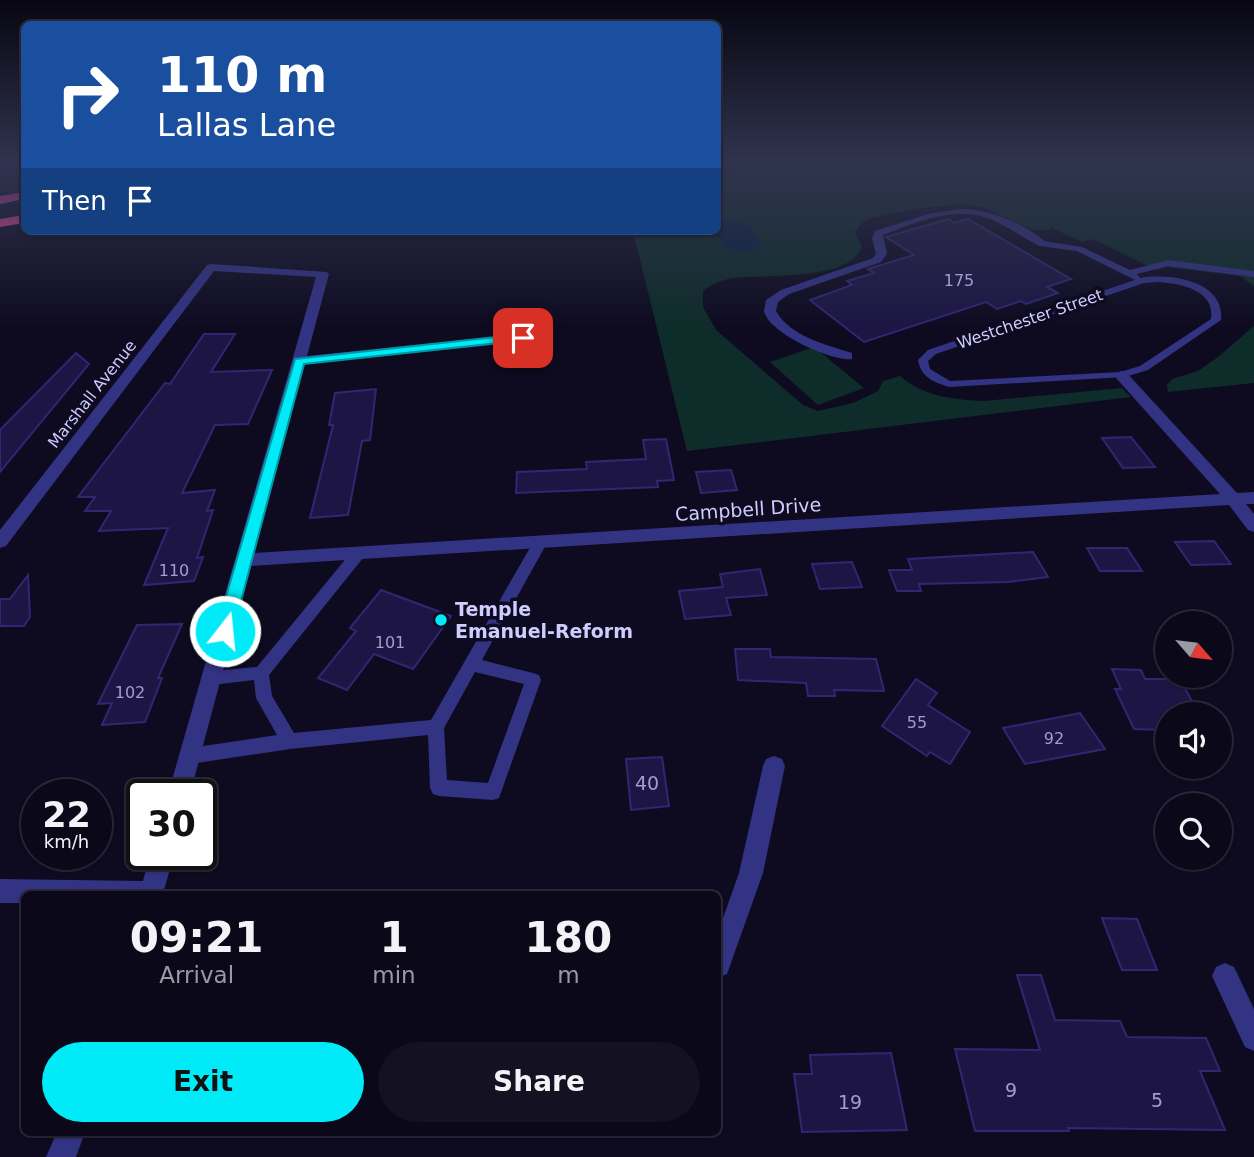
<!DOCTYPE html>
<style>
:root{--surface:#0a0819;--page:#131122;--text:#f1f3f6;--muted:#999aa2;--line:#2a2938;--accent:#00eaf7}
body{margin:0;font-family:"DejaVu Sans",sans-serif;background:var(--page);color:var(--text);height:100vh;display:flex;flex-direction:column;font-size:26px;white-space:nowrap}
*{box-sizing:border-box;margin:0}
p{font-size:23px;color:var(--muted)}
.icon{flex:none;width:38px;height:38px;fill:none;stroke:currentColor;stroke-width:2;stroke-linecap:round;stroke-linejoin:round}
.map{position:relative;flex:1;overflow:hidden}
.side{position:absolute;left:21px;top:891px;width:700px;height:245px;display:flex;flex-direction:column;background:var(--surface);border-radius:10px;box-shadow:0 2px 5px #0004,0 0 0 2px var(--line)}
.side>*{flex:none}
.banner{position:absolute;left:21px;top:21px;width:700px;height:214px;border-radius:10px;box-shadow:0 2px 5px #0004,0 0 0 2px var(--line);background:#1a4fa0;color:#fff;overflow:hidden}
.needle{width:46px;rotate:118deg}
.tools{position:absolute;left:1155px;top:611px;display:grid;gap:14px}
.tools a{display:grid;place-items:center;width:77px;height:77px;border-radius:50%;background:var(--surface);box-shadow:0 2px 5px #0004,0 0 0 2px var(--line);font-size:35px}
.speed{position:absolute;left:21px;top:779px;display:flex;gap:14px;font-size:35px;font-weight:700;text-align:center}
.speed>*{display:grid;place-content:center;width:91px;height:91px;border-radius:50%;background:var(--surface);box-shadow:0 2px 5px #0004,0 0 0 2px var(--line);line-height:1}
.speed small{font-size:18px;font-weight:400}
.speed .limit{border:4px solid #111;border-radius:10px;background:#fff;color:#111}
.pin{position:absolute;display:grid;place-items:center;width:60px;height:60px;color:#fff;margin:-30px;border-radius:14px;box-shadow:0 4px 10px #0006}
.me{position:absolute;width:77px;margin:-38px;rotate:16deg;stroke-linejoin:round;filter:drop-shadow(0 0 5px #0008)}
.turn{display:flex;align-items:center;gap:24px;height:147px;padding:0 21px;font-size:32px}
.turn .icon{width:91px;height:91px;stroke-width:2.5}
.turn b{display:block;font-size:49px;line-height:60px}
.then{display:flex;align-items:center;height:66px;padding:0 21px;background:#0003;gap:14px;font-size:26px}
.eta{display:flex;justify-content:space-evenly;align-items:center;height:119px;text-align:center}
.eta b{font-size:42px;font-weight:800;line-height:49px}
.action{display:flex;gap:14px;margin-top:auto;padding:14px 21px}
.action a{flex:1;height:80px;border-radius:42px;background:var(--accent);color:#111;font-size:28px;font-weight:800;line-height:80px;text-align:center}
.action a+a{background:var(--page);color:var(--text)}
.map>svg:first-child{display:block}
</style>
<div class="map">
<svg width="1254" height="1157" viewBox="0 0 1254 1157">
<rect width="100%" height="100%" fill="#0e0b21"/>
<!-- green -->
<g fill="#0e2c29">
<path d="M737,165h517v121l-14,-10 -73,-9 -11,3 -63,-31 -11,3 -32,-15v3h-17l-51,-23 -20,-3 -41,4 -51,10 -7,4 -8,10 7,15c-13,35 -99,27 -129,31 -12,2 -21,6 -30,13v16l13,23 87,75 15,6 35,-8 25,-12 5,-10 17,-5c22,20 56,24 84,25l138,-13 9,9 -444,54 -54,-220h83l2,6 29,-15 -29,-1v-39l24,-12z"/>
<polygon points="1254,326 1254,383 1168,392 1167,385 1172,379 1198,371 1218,357"/>
<polygon points="814,347 864,388 818,405 770,362"/>
</g>
<!-- water -->
<polygon fill="#072144" points="718,221 747,222 760,243 759,248 746,252 726,248 716,231"/>
<!-- building -->
<g fill="#1d1644" stroke="#322672" stroke-width="2">
<polygon points="948,219 954,223 968,219 1071,279 1047,287 1058,293 1026,304 1021,301 997,309 986,302 864,342 810,300 852,285 847,281 874,273 868,269 914,255 886,237"/>
<polygon points="204,334 235,334 211,372 272,370 248,424 215,425 182,493 215,490 207,511 213,510 197,558 203,557 194,581 144,585 168,528 99,531 111,511 85,511 95,497 78,497 165,383 170,384"/>
<polygon points="76,353 89,364 0,472 0,430"/>
<polygon points="376,389 370,440 362,441 348,515 310,518 333,425 329,425 335,393"/>
<polygon points="1131,437 1155,467 1123,468 1102,438"/>
<polygon points="666,439 674,480 657,481 658,487 516,493 517,472 587,469 586,462 646,459 643,440"/>
<polygon points="731,470 737,490 701,493 696,472"/>
<polygon points="1214,541 1231,564 1191,565 1175,542"/>
<polygon points="1087,548 1127,548 1142,571 1100,571"/>
<polygon points="1033,552 1048,577 1009,582 919,584 921,591 897,591 889,570 912,570 908,559"/>
<polygon points="852,562 862,587 820,589 812,564"/>
<polygon points="760,569 767,595 726,598 731,615 685,619 679,591 723,587 720,574"/>
<polygon points="28,575 30,617 24,626 0,626 0,599 10,599"/>
<polygon points="381,590 451,616 413,669 374,654 347,690 318,678 356,631 350,628"/>
<polygon points="182,624 158,678 162,678 145,722 102,725 112,703 98,704 137,625"/>
<polygon points="735,649 770,649 771,657 876,659 884,691 834,690 835,696 808,696 806,683 738,680"/>
<polygon points="1112,669 1141,670 1145,679 1180,679 1199,714 1167,714 1167,730 1134,729 1115,689 1121,689"/>
<polygon points="916,679 937,693 928,705 970,732 950,764 930,752 927,756 882,726"/>
<polygon points="1080,713 1105,749 1025,764 1003,728"/>
<polygon points="662,757 669,806 631,810 626,759"/>
<polygon points="1102,918 1137,919 1157,970 1122,970"/>
<polygon points="1017,975 1041,975 1055,1020 1120,1021 1127,1037 1206,1038 1220,1071 1200,1071 1225,1130 1068,1128 1069,1131 975,1131 955,1049 1040,1050"/>
<polygon points="891,1053 907,1130 802,1132 794,1074 812,1074 810,1055"/>
</g>
<g fill="none" stroke-linecap="round" stroke-linejoin="round">
<!-- service -->
<g fill="#333384" fill-rule="evenodd">
<path d="M1043,241l39,6 48,23 38,-10 86,11v6l-86,-11 -31,8 3,4c29,-5 85,2 81,42l-73,50 -23,7 -176,10c-16,-5 -28,-10 -31,-27l10,-10 207,-70 -58,-29 -37,-5v-4zM1159,282c23,2 56,8 52,37l-71,47 -20,6 -170,9 -20,-12 -2,-8 8,-7 208,-71z"/>
<path d="M540,538l7,5 -65,117 51,13 6,2 2,5 -42,118 -6,2 -54,-4 -6,-2 -3,-6 -2,-53 -138,14 -100,15 -6,-2 -2,-6 2,-6 6,-2 87,-13 -21,-37 -2,-18 -42,5 -6,-2 -2,-5 2,-5 6,-2 45,-4 96,-117 5,-1 7,5 -2,4 -94,117 3,21 22,37 137,-13 104,-181zM475,672l49,12 -36,99 -41,-3 -3,-52z"/>
</g>
<!-- pedestrian -->
<path fill="#333384" fill-rule="evenodd" d="M960,209c30,0 66,15 88,35l-9,2c-19,-10 -38,-25 -59,-30 -31,-8 -68,8 -97,19l4,19 -6,8 -92,32 -11,8 -2,9c14,25 50,34 76,42v6c-19,3 -84,-26 -88,-48 0,0 2,-10 2,-11l15,-10 92,-32 3,-4 -4,-16 3,-7 53,-17z"/>
<!-- minor -->
<g fill="#333384" fill-rule="evenodd">
<polygon points="211,264 327,272 329,274 307,356 523,334 529,338 523,342 305,364 254,553 1220,494 1116,378 1114,375 1121,371 1126,372 1237,493 1254,492 1254,504 1246,504 1254,514 1254,532 1248,530 1229,505 251,566 190,794 168,794 316,277 214,271 6,546 0,548 0,530 207,265"/>
<polygon points="774,756 782,759 785,766 763,873 727,974 718,978 718,932 739,873 763,766 766,759"/>
<polygon points="150,854 174,854 163,894 24,894 24,903 0,903 0,879 143,881"/>
<polygon points="1225,963 1234,967 1254,1009 1254,1051 1245,1047 1212,976 1216,967"/>
<polygon points="57,1132 85,1132 76,1157 46,1157"/>
</g>
<!-- motorway -->
<g fill="#ff47a8" fill-rule="evenodd">
<polygon points="24,192 24,199 0,204 0,196"/>
<polygon points="24,215 24,223 0,227 0,219"/>
</g>
</g>
<!-- sky -->
<linearGradient id="sky" x2="0" y2="1"><stop stop-color="#080612"/><stop offset="0.5" stop-color="#30344e"/><stop offset="1" stop-color="#30344e" stop-opacity="0"/></linearGradient>
<rect width="1254" height="327" fill="url(#sky)"/>
<!-- route -->
<polygon fill="#00eaf7" stroke="#0098a1" stroke-width="2" points="523,334 529,338 527,340 304,364 233,631 231,635 219,635 216,631 295,359"/>
<!-- markers -->
<circle fill="#00eaf7" stroke="#0e0b21" stroke-width="2.5" cx="441" cy="620" r="7"/>
<g text-anchor="middle" dominant-baseline="central" stroke-width="7" stroke-linejoin="round" paint-order="stroke">
<!-- number labels -->
<g font-size="16" fill="#a29ed0">
<text x="959" y="280">175</text>
<text x="174" y="570">110</text>
<text x="390" y="642">101</text>
<text x="130" y="692">102</text>
<text x="917" y="722">55</text>
<text x="1054" y="738">92</text>
</g>
<!-- far-street labels -->
<g font-size="16" fill="#cfccff" stroke="#0e0b21">
<text transform="translate(1030 319) rotate(-19)">Westchester Street</text>
<text transform="translate(92 394) rotate(-52)">Marshall Avenue</text>
</g>
<!-- street labels -->
<g font-size="19" fill="#cfccff" stroke="#0e0b21">
<text transform="translate(748 509) rotate(-4)">Campbell Drive</text>
</g>
<!-- poi labels -->
<g font-size="19" font-weight="bold" fill="#cfccff" stroke="#0e0b21" text-anchor="start">
<text x="455" y="609">Temple<tspan x="455" dy="22">Emanuel-Reform</tspan></text>
</g>
<!-- near-number labels -->
<g font-size="19" fill="#a29ed0">
<text x="647" y="783">40</text>
<text x="1011" y="1090">9</text>
<text x="1157" y="1100">5</text>
<text x="850" y="1102">19</text>
</g>
</g>
</svg>
<div class="tools">
<a><svg class="needle" viewBox="-14 -14 28 28"><path d="M0-13l5 13h-10z" fill="#e53935"/><path d="M0 13l5-13h-10z" fill="#999aa2"/></svg></a>
<a><svg class="icon" aria-label="sound" viewBox="0 0 24 24"><path d="M4 9h4l5-4v14l-5-4H4zM17 9q2 3 0 6"/></svg></a>
<a><svg class="icon" aria-label="search" viewBox="0 0 24 24"><circle cx="10" cy="10" r="6"/><path d="M15 15l6 6"/></svg></a>
</div>
<div class="speed"><div>22<small>km/h</small></div><div class="limit">30</div></div>
<div class="pin" style="left:523px;top:338px;background:#d93025"><svg class="icon" aria-label="arrive" viewBox="0 0 24 24"><path d="M6 21V4h12l-3 4 3 4H6"/></svg></div>
<svg class="me" style="left:225px;top:631px" viewBox="-20 -20 40 40"><circle r="17" fill="#00eaf7" stroke="#fff" stroke-width="3"/><path d="M0-11L8 9 0 5-8 9z" fill="#fff"/></svg>
<div class="banner">
<div class="turn"><svg class="icon" aria-label="right" viewBox="0 0 24 24"><path d="M7 20v-9h11M14 6l5 5-5 5"/></svg><div><b>110 m</b>Lallas Lane</div></div>
<div class="then">Then<svg class="icon" aria-label="arrive" viewBox="0 0 24 24"><path d="M6 21V4h12l-3 4 3 4H6"/></svg></div>
</div>
<section class="side">
<div class="eta">
<div><b>09:21</b><p>Arrival</p></div>
<div><b>1</b><p>min</p></div>
<div><b>180</b><p>m</p></div>
</div>
<div class="action"><a>Exit</a><a>Share</a></div>
</section>
</div>
